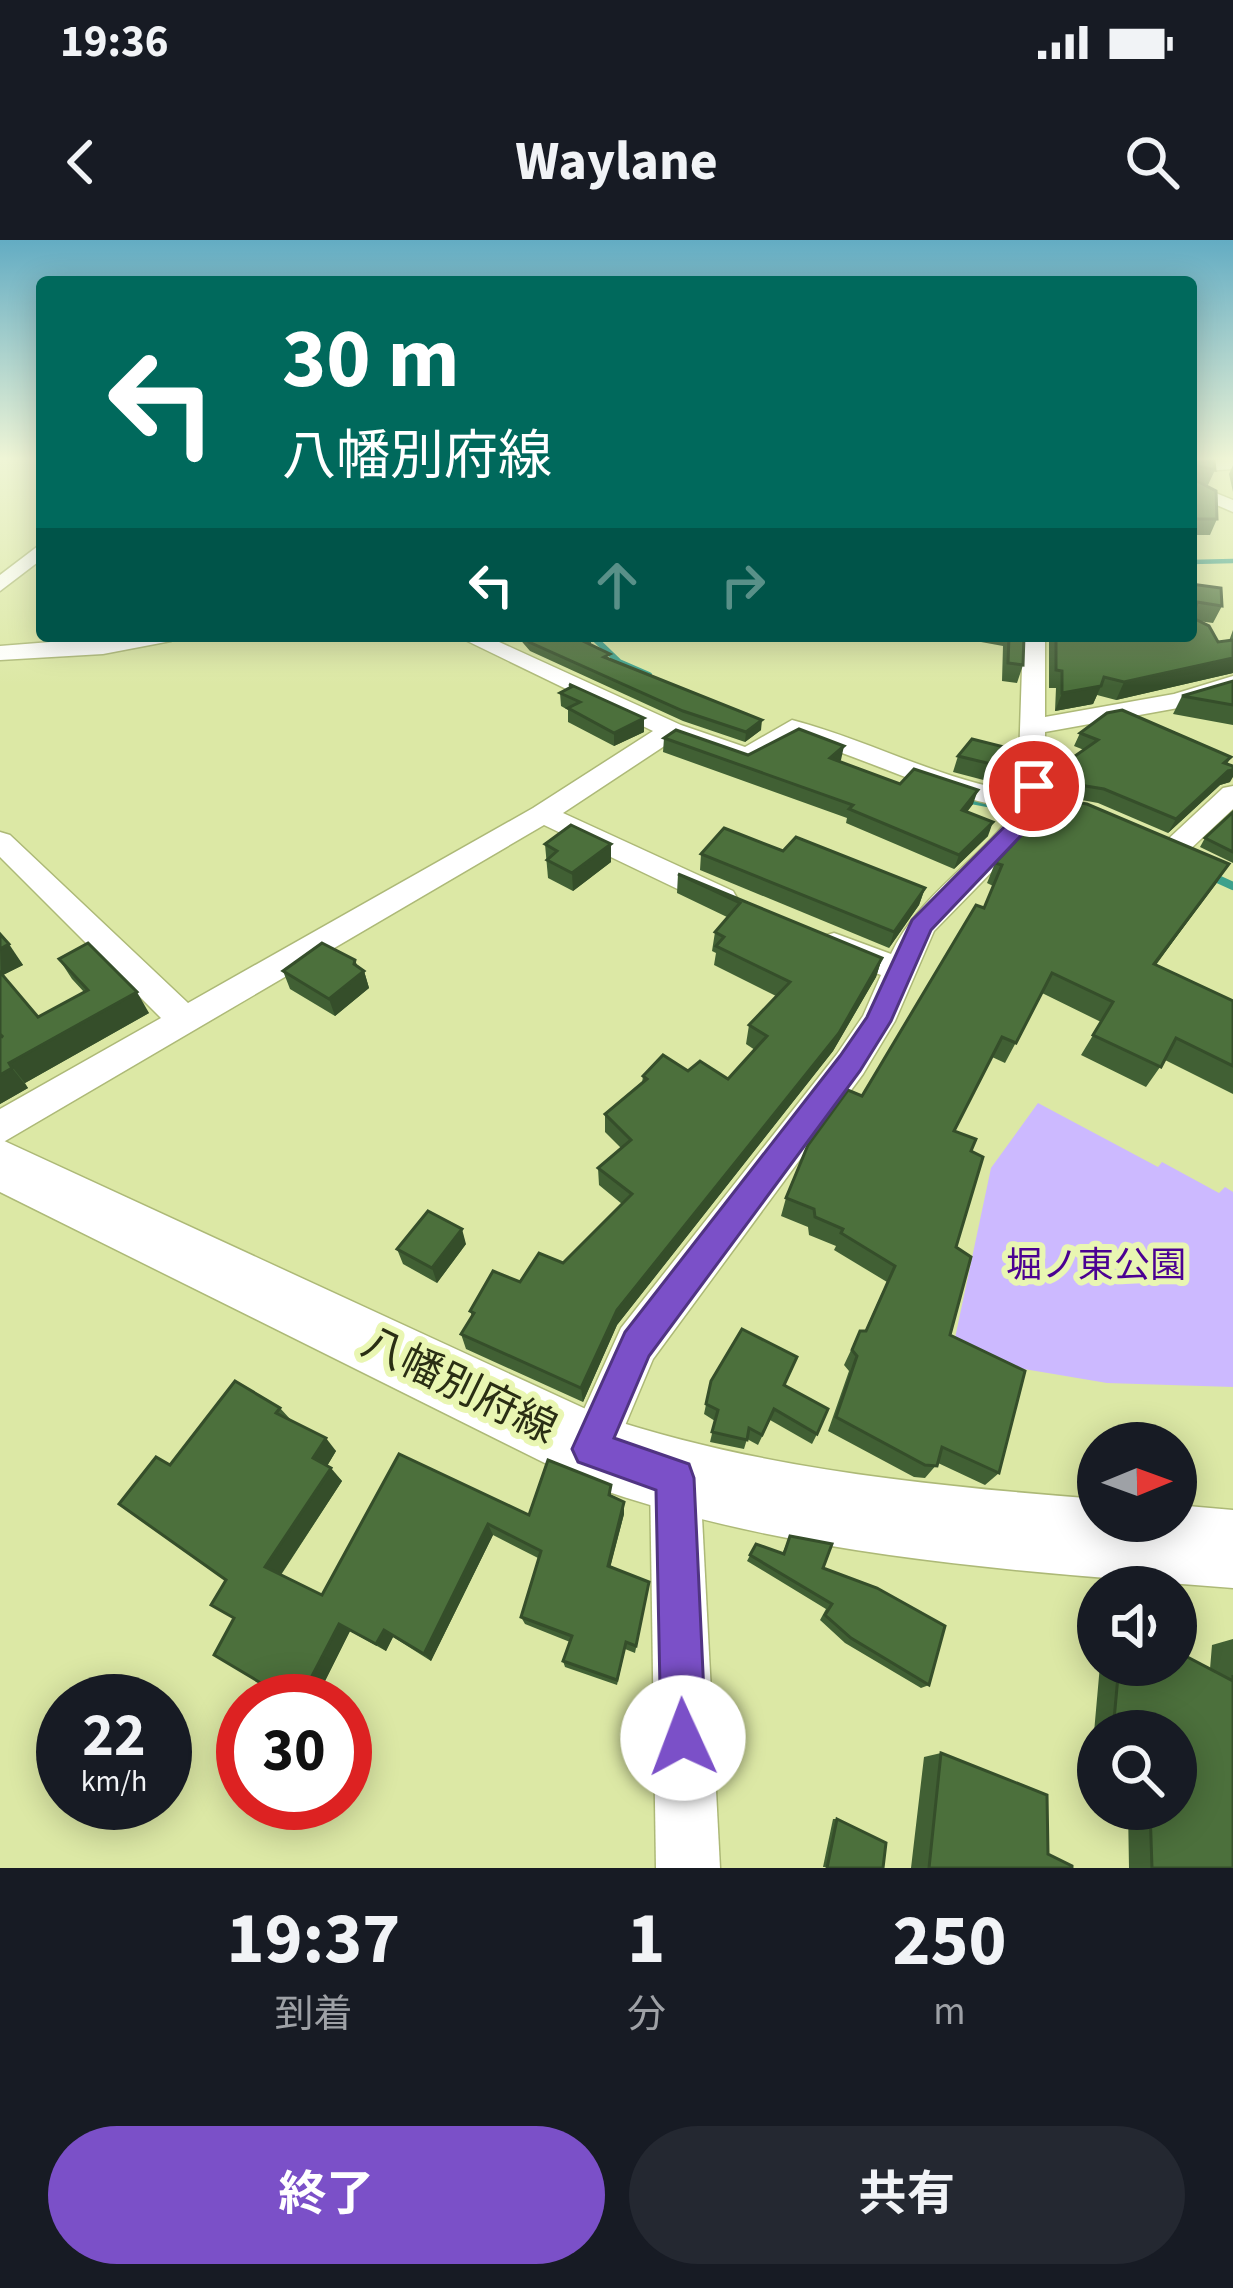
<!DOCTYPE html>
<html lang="ja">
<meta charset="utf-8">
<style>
:root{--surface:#171b24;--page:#242831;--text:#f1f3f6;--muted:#9ea1a6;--accent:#7b50c8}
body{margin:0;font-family:"Source Sans 3","Noto Sans JP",sans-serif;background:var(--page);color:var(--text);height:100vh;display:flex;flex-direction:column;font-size:45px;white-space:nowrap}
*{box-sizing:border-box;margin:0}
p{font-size:39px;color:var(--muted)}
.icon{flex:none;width:66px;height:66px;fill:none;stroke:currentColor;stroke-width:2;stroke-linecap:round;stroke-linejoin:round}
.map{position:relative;height:1628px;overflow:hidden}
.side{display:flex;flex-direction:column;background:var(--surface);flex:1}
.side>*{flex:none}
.guide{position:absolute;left:36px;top:36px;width:1161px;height:366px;border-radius:12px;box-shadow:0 6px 30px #0003;background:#00695c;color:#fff;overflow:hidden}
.needle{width:78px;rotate:89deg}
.fabs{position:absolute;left:1077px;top:1182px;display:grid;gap:24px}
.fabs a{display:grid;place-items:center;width:120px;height:120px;border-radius:50%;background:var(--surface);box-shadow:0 6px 30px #0003;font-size:60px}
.speed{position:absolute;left:36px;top:1434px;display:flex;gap:24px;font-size:60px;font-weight:700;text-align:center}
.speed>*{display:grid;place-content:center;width:156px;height:156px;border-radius:50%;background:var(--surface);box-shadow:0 6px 30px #0003;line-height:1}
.speed small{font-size:30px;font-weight:400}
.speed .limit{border:18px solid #d22;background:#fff;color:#111}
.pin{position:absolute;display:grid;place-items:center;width:102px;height:102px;color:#fff;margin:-51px;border:6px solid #fff;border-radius:50%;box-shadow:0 3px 12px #0007}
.me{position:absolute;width:132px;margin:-66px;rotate:358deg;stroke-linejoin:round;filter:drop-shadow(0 0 9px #0008)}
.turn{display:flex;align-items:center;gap:42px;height:252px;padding:0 48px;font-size:54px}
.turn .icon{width:156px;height:156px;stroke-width:2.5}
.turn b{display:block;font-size:84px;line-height:102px}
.lanes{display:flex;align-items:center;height:114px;padding:0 48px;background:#0003;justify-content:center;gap:60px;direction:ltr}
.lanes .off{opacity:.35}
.eta{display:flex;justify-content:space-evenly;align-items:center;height:204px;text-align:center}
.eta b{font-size:72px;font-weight:700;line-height:84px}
.primary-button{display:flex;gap:24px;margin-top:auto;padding:24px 48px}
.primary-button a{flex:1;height:138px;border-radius:72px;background:var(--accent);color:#fff;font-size:48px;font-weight:700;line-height:138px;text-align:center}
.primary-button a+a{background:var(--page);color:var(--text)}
.status{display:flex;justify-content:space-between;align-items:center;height:84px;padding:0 60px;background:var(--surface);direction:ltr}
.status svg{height:33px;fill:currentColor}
header{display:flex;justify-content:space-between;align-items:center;height:156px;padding:0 48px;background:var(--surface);font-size:54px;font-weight:700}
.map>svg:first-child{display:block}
</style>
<div class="status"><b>19:36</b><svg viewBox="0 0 49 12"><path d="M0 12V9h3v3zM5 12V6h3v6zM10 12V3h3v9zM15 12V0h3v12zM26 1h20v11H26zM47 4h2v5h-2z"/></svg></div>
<header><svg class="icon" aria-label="back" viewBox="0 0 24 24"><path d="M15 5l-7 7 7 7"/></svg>Waylane<svg class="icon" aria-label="search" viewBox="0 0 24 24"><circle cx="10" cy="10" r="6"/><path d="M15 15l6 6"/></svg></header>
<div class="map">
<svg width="1233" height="1628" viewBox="0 0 1233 1628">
<rect width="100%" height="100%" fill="#dce8a5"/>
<!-- green -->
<polygon fill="#ccb9ff" points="1038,863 1158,927 1162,922 1219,953 1225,947 1233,952 1233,1147 1107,1143 1018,1128 955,1098 991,928"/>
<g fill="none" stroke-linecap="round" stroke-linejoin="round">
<!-- stream-far2 -->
<polyline stroke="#3da18c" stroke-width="4.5" points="1191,322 1233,321"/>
<!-- stream-far1 -->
<polyline stroke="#3da18c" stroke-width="6" points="592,396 619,422 649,435"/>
<!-- stream -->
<g stroke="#3da18c" stroke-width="8">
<polyline points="966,559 1003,566"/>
<polyline points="1211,636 1233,646"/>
</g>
<defs>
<g id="minor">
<polygon points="1233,219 1233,229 1191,232 1191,222"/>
<polygon points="1191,243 1233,260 1233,272 1191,254"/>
<polygon points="42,303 42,319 0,351 0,335"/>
<polygon points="127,396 174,396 171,401 103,414 0,420 0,406"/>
<path d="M457,396h29l195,89 64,22 47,-27c77,20 148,60 226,72l5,-156h22v81l129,-23 59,-18v15l-55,17 -133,24v65l16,3 4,6 -4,6 -20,1 -18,27 -89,91 -39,90 -32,53 -210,285 -45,107 -17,8 -17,-8 -8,-17 55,-121 216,-274 26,-38 18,-41 -58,-23 -5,-8 5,-8 11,-3 57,21c28,-60 88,-92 125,-145 -76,-12 -147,-50 -221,-72l-47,28 -73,-26 -112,74 170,78 4,7 -4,7h-22l-167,-80 -544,319v-35l161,-91 -161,-161v-25l10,3 178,168 345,-195 120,-77z"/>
<polygon points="1233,546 1233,569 1185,614 1165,614 1160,608 1165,602 1223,548"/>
<polygon points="675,1213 693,1220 700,1238 720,1628 656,1628 650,1238 657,1220"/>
</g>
<path id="secondary" d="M0,899l601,277c158,53 331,70 497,83v22h78v-16l57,5v78c-215,-17 -437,-30 -642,-102l-591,-294z"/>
</defs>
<!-- minor casing -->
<use href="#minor" stroke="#adb977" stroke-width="3"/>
<!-- secondary casing -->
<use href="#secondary" stroke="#adb977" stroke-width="3"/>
<!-- minor -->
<use href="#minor" fill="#fff" fill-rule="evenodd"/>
<!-- secondary -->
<use href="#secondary" fill="#fff" fill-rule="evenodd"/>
</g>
<!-- wall -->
<g fill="#416034">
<polygon points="1191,218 1215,230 1208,245 1199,243 1217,279 1210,295 1191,295"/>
<polygon points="1233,225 1233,252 1229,234"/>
<polygon points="1191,344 1222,366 1213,383 1198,381 1218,402 1229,401 1233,390 1233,433 1116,460 1097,455 1093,464 1055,471 1056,448 1049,448 1049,396 1191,396"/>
<polygon points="517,396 591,396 591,403 589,404 610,419 761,490 745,502 683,481 530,411"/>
<polygon points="983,396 1024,396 1023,425 1017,443 1002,441 1003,406 981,402"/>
<polygon points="1233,441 1233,485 1173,474 1182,456"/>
<polygon points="569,444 644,478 644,492 614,506 568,482 568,470 561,466 560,453 569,448"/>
<polygon points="1080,493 1231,517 1227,524 1230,542 1220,545 1168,593 1098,563 1049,554 1049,544 1055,530 1084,510 1074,506"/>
<polygon points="664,498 748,515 841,520 839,522 900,544 973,564 967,572 988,596 954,629 846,583 847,578 663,512"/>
<polygon points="958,516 1020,531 1014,548 953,532"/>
<polygon points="1233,572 1233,623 1200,607 1205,598"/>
<polygon points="545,604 611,622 573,651 548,638"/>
<polygon points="783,611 925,648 919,665 889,708 700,630 701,614"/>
<polygon points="995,623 1229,624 1156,725 1233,761 1233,854 1165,820 1146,847 1081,815 1101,782 1042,753 1005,823 992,817 954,891 971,911 956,1007 950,1095 999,1233 985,1245 938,1223 925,1238 914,1237 828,1191 849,1131 844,1125 860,1091 865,1091 887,1042 834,1010 836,1006 809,995 808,987 781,976 786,958 862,856 984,668 993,646 987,643"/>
<polygon points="678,634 882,718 876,737 833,811 617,1085 583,1162 466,1109 461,1094 472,1076 470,1071 520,1042 563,1023 622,964 599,945 598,928 621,908 605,892 605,874 642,843 643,836 688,831 728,839 755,810 746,804 749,785 776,756 714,725 716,713 712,711 715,692 727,677 677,653"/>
<polygon points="0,694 23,725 3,735 38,777 84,752 72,739 59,719 149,773 25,843 28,848 0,864"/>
<polygon points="355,720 357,726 364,731 369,748 335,776 290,749 283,731"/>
<polygon points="466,1004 437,1043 403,1024 397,1009"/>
<polygon points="711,1141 785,1145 817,1194 812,1204 770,1180 758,1205 747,1199 744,1209 710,1202 715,1181 704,1174"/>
<polygon points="280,1168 291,1180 336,1211 327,1226 342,1241 281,1335 322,1355 399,1214 529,1275 611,1245 611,1256 624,1262 624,1274 610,1327 649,1342 635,1413 625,1409 617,1445 565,1427 563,1421 570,1402 525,1384 521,1377 538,1318 493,1295 431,1421 393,1397 386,1411 350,1391 315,1461 291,1461 234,1378 226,1340 170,1225"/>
<polygon points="790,1296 823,1328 929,1445 921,1448 845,1403 820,1380 826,1369 747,1321 756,1304 782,1314"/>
<polygon points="1233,1399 1233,1628 1129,1628 1128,1569 1176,1569 1176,1491 1098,1491 1098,1518 1092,1515 1100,1425 1176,1425 1210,1429 1212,1405"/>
<polygon points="941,1513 1048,1614 1072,1628 911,1628 924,1517"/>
<polygon points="833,1579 837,1579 883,1628 823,1627"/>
</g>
<!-- shaded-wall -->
<g fill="#354e2a">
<polygon points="1233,418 1233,433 1116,460 1124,442"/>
<polygon points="1101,446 1093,464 1055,471 1062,453"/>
<polygon points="644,478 644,492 614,506 614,493"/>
<polygon points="762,480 761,490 745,502 746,492"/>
<polygon points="844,506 841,520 828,532 830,518"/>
<polygon points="1233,530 1233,537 1230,542 1220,545 1168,593 1176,579 1228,531"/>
<polygon points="978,550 973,564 957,584 962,570"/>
<polygon points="993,582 988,596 954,629 959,615"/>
<polygon points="611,604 611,622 573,651 572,633"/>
<polygon points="1229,624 1216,644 1141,744 1154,724"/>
<polygon points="925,648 919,665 889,708 894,692"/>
<polygon points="9,704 23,725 1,736 0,709"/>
<polygon points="882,718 876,737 833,811 617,1085 583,1162 581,1148 617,1070"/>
<polygon points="355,720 360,734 364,731 369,748 335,776 329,759"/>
<polygon points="137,752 149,773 25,843 9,823"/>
<polygon points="12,828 28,848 0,864 0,835"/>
<polygon points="462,989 466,1004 437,1043 432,1028"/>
<polygon points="326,1198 336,1211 324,1231 313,1218"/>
<polygon points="331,1228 342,1241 279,1337 265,1327"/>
<polygon points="624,1262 624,1274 608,1336 608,1326"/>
<polygon points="488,1284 493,1295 431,1421 424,1414"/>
<polygon points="339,1384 350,1391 315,1461 299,1461"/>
<polygon points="384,1390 393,1397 386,1411 376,1404"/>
</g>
<!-- building -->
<g fill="#4c703c" stroke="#354e2a" stroke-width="3">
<polygon points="1191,218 1198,222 1214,221 1215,230 1195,225 1193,239 1216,251 1217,279 1191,279"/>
<polygon points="1191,344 1221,348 1222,366 1197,362 1193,378 1209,386 1218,402 1233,400 1233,418 1124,442 1104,437 1101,446 1062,453 1062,431 1056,430 1056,396 1191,396"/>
<polygon points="523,396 586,396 579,399 610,414 604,417 762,480 746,492 683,471 529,402"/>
<polygon points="1009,396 1024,396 1023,425 1008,423"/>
<polygon points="1233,441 1233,465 1182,456"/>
<polygon points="569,444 644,478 614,493 568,468 580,462 560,453 573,446"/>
<polygon points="1122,470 1231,517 1224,523 1233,526 1233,530 1228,531 1176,579 1104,549 1055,541 1055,530 1098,500 1080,493 1107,473"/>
<polygon points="799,489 844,506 830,518 900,544 914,529 978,550 962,570 993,582 959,615 849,569 853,565 664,498 676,490 748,515"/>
<polygon points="972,499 1020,511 1020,531 958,516"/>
<polygon points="1055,559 1087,564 1229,624 1154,724 1233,761 1233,826 1176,798 1161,827 1093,795 1113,762 1052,733 1016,803 1002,797 954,891 976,899 971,911 983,917 956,1007 971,1017 950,1095 1025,1131 999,1233 942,1207 937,1226 925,1225 836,1177 857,1116 852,1110 860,1091 866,1091 895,1026 841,993 843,989 815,977 814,969 786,958 808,905 848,850 862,856 976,665 984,668 1002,625 995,623"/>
<polygon points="1233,572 1233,612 1205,598"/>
<polygon points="571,585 611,604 572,633 547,620 557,611 545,604"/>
<polygon points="724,588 783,611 796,597 925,648 894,692 701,614"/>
<polygon points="678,634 882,718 839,793 617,1070 581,1148 461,1094 474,1073 470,1071 493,1031 520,1042 539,1013 563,1023 632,954 598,928 631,900 605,874 647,839 643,836 663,815 688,831 700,821 728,839 767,796 749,785 790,742 716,706 724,697 715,692 740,663"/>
<polygon points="0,694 9,704 0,709"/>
<polygon points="88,703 137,752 9,823 12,828 0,835 0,796 3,797 0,794 0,732 38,777 88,750 59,719"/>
<polygon points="322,703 355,720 354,724 364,731 329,759 283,731"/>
<polygon points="428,971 462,989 432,1028 397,1009"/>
<polygon points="742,1089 797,1117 784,1145 828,1169 817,1194 774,1169 762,1195 749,1188 747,1200 712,1192 718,1170 706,1164 711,1141"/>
<polygon points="235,1141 280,1168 276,1173 326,1198 313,1218 331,1228 265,1327 322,1355 399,1214 529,1275 548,1220 611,1245 609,1255 624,1262 608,1326 649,1342 636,1406 626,1402 617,1440 563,1421 572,1396 521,1377 541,1311 488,1284 424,1414 384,1390 376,1404 339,1384 299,1461 291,1461 214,1415 234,1378 211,1365 226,1340 119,1264 156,1217 170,1225"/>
<polygon points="790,1296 832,1304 823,1328 877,1348 945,1386 929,1445 851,1398 825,1375 832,1364 750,1315 756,1304 784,1314"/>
<polygon points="1176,1411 1233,1441 1233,1435 1233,1628 1152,1628 1150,1569 1176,1569 1176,1491 1113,1491 1119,1425 1133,1425 1148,1432 1148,1425 1176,1425"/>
<polygon points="941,1513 1047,1555 1048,1614 1072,1626 1072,1628 929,1628"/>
<polygon points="837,1579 886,1603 883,1628 827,1628"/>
</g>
<!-- sky -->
<linearGradient id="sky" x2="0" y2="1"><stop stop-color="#63acc3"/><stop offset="0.49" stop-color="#eff5d6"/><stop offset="1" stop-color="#eff5d6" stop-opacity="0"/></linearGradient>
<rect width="1233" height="446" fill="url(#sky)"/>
<!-- route -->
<polygon fill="#7b50c8" stroke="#503482" stroke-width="3" points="1034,540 1044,546 1034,582 931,690 891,781 860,831 649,1116 614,1198 689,1224 694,1238 706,1498 699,1514 683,1520 668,1514 661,1498 656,1250 578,1222 572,1209 625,1092 840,816 867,777 912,680 1016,575 1023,546"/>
<g text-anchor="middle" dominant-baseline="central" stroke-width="12" stroke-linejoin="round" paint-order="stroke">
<!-- park labels -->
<g font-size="36" fill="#4b0192" stroke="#e9f6b2">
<text x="1096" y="1025">堀ノ東公園</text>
</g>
<!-- near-street labels -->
<g font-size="42" fill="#2a2e14" stroke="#e9f6b2">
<text transform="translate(459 1146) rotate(26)">八幡別府線</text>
</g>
</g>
</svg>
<div class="fabs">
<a><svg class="needle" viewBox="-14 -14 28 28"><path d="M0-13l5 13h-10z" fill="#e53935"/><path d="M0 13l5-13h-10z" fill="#9ea1a6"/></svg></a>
<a><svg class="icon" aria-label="sound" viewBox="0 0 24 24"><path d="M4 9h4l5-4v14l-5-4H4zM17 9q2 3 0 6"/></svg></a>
<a><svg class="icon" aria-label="search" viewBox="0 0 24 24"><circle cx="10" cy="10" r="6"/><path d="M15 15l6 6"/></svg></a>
</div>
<div class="speed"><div>22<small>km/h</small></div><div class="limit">30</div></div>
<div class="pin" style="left:1034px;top:546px;background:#d93025"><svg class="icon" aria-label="arrive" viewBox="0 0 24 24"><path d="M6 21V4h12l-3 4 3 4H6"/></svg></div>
<svg class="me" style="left:683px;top:1498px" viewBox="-20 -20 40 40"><circle r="19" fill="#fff"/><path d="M0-13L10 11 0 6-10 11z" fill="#7b50c8"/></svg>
<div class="guide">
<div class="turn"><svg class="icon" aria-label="left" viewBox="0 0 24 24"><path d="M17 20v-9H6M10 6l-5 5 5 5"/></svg><div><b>30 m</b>八幡別府線</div></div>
<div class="lanes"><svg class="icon" aria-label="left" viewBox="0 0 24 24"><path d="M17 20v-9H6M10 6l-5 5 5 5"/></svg><svg class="icon off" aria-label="ahead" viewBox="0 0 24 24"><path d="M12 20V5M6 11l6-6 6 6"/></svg><svg class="icon off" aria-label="right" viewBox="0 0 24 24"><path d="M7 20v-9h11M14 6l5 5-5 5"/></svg></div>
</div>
</div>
<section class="side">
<div class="eta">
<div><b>19:37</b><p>到着</p></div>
<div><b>1</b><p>分</p></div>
<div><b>250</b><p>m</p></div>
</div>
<div class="primary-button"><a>終了</a><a>共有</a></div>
</section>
